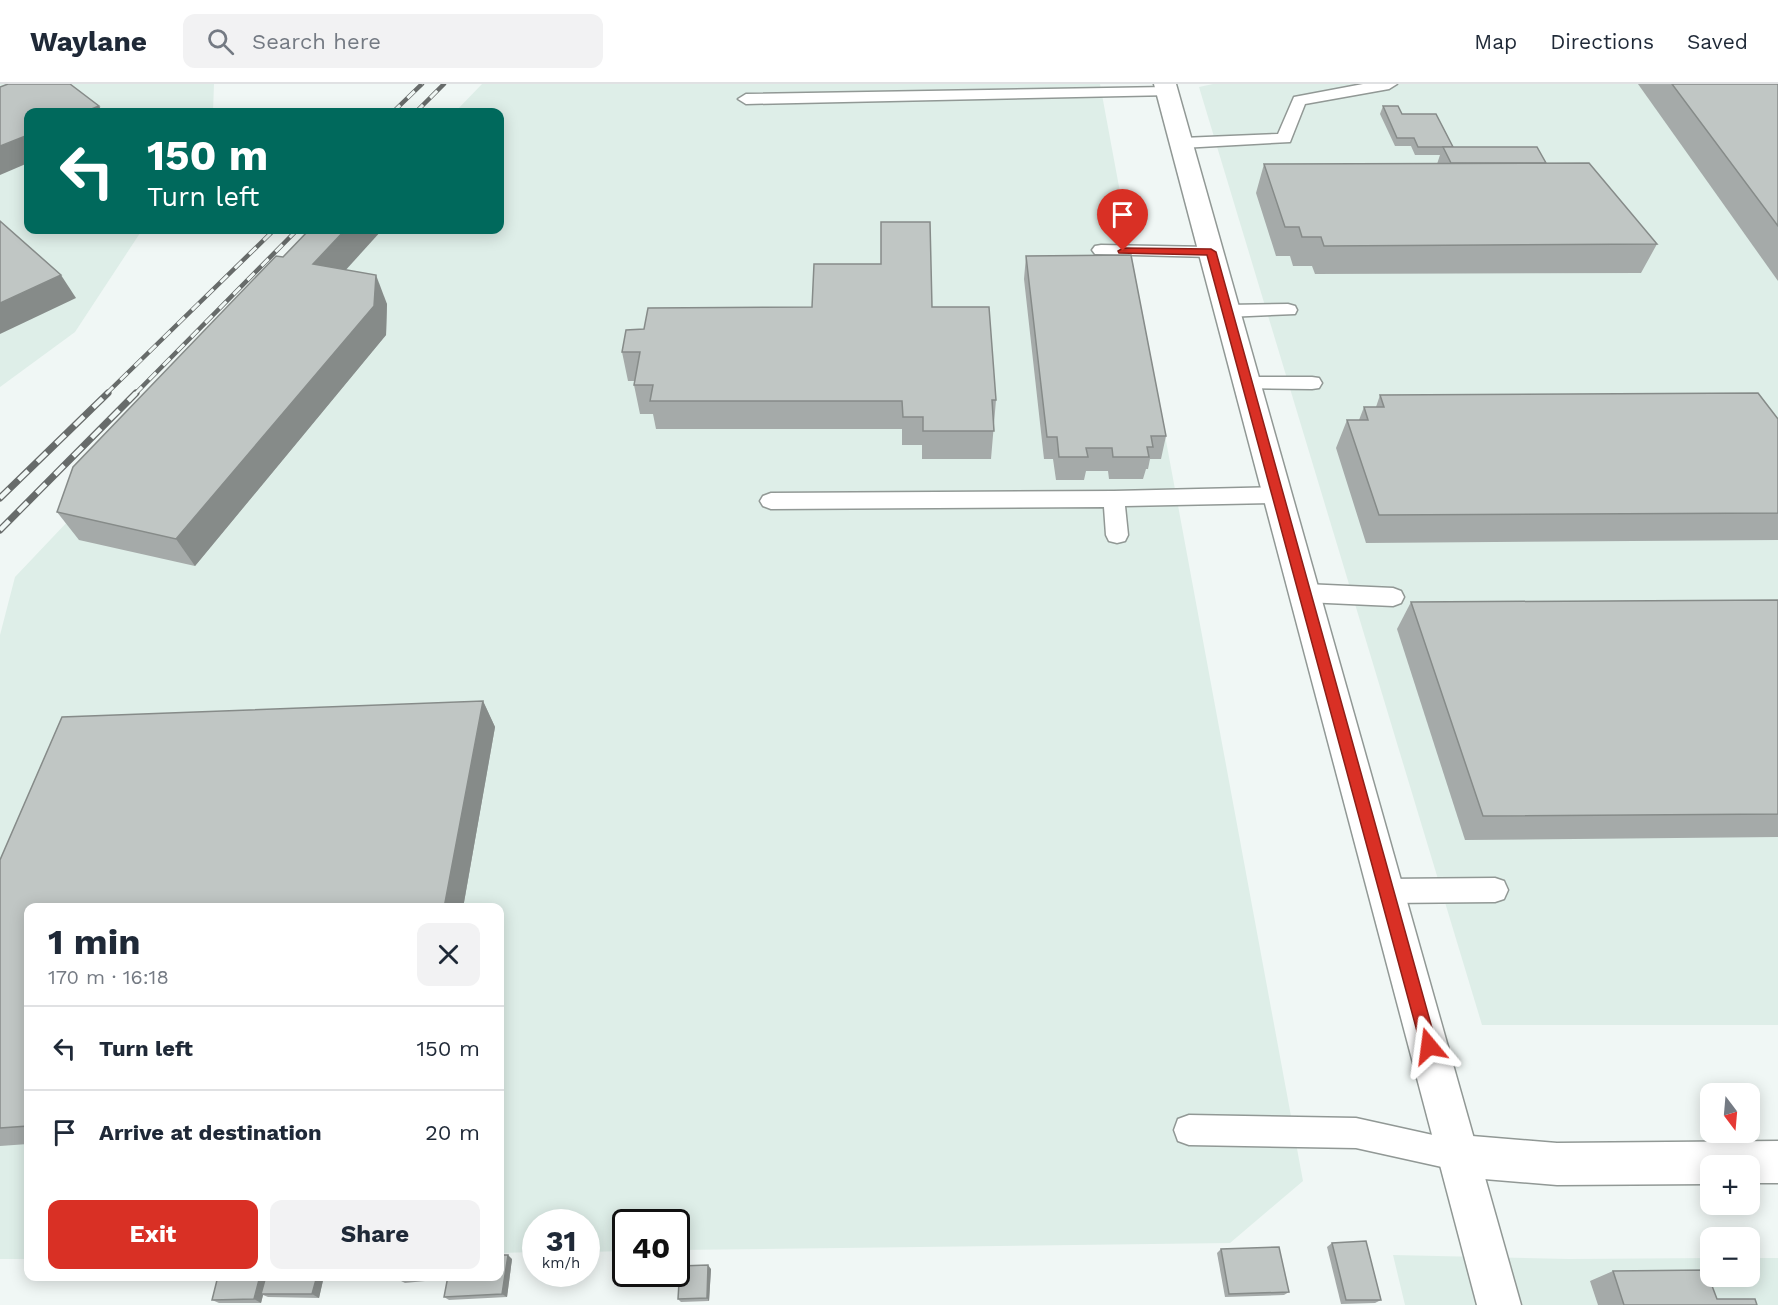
<!DOCTYPE html>
<meta charset="utf-8">
<style>
:root{--surface:#fff;--page:#f2f2f3;--text:#1f2937;--muted:#747a83;--line:#e0e1e3;--accent:#d93025}
body{margin:0;font-family:"Work Sans",sans-serif;background:var(--page);color:var(--text);height:100vh;display:flex;flex-direction:column;font-size:22px;white-space:nowrap}
*{box-sizing:border-box;margin:0}
p{font-size:20px;color:var(--muted)}
.icon{flex:none;width:33px;height:33px;fill:none;stroke:currentColor;stroke-width:2;stroke-linecap:round;stroke-linejoin:round}
.map{position:relative;flex:1;overflow:hidden}
.details{position:absolute;left:24px;top:819px;width:480px;height:378px;display:flex;flex-direction:column;background:var(--surface);border-radius:12px;box-shadow:0 3px 15px #0003}
.details>*{flex:none}
.guide{position:absolute;left:24px;top:24px;width:480px;height:126px;border-radius:12px;box-shadow:0 3px 15px #0003;background:#00695c;color:#fff;overflow:hidden}
.needle{width:39px;rotate:164deg}
.tools{position:absolute;left:1700px;top:999px;display:grid;gap:12px}
.tools a{display:grid;place-items:center;width:60px;height:60px;border-radius:12px;background:var(--surface);box-shadow:0 3px 15px #0003;font-size:30px}
.speed{position:absolute;left:522px;top:1125px;display:flex;gap:12px;font-size:30px;font-weight:700;text-align:center}
.speed>*{display:grid;place-content:center;width:78px;height:78px;border-radius:50%;background:var(--surface);box-shadow:0 3px 15px #0003;line-height:1}
.speed small{font-size:15px;font-weight:400}
.speed .limit{border:3px solid #111;border-radius:9px;background:#fff;color:#111}
.pin{position:absolute;display:grid;place-items:center;width:51px;height:51px;color:#fff;margin:-62px -26px;border-radius:50% 50% 50% 0;rotate:-45deg;box-shadow:0 0 6px #0007}
.pin .icon{rotate:45deg}
.me{position:absolute;width:66px;margin:-33px;rotate:344deg;stroke-linejoin:round;filter:drop-shadow(0 0 4px #0008)}
.turn{display:flex;align-items:center;gap:21px;height:126px;padding:0 24px;font-size:27px}
.turn .icon{width:78px;height:78px;stroke-width:2.5}
.turn b{display:block;font-size:42px;line-height:51px}
.round{display:grid;place-items:center;flex:none;width:63px;height:63px;border-radius:12px;background:var(--page)}
.summary{display:flex;align-items:center;justify-content:space-between;height:102px;padding:0 24px}
h1{font-size:36px;font-weight:700;line-height:45px}
.button{display:flex;gap:12px;margin-top:auto;padding:12px 24px}
.button a{flex:1;height:69px;border-radius:12px;background:var(--accent);color:#fff;font-size:24px;font-weight:700;line-height:69px;text-align:center}
.button a+a{background:var(--page);color:var(--text)}
ul{padding:0;list-style:none}
li{display:flex;align-items:center;gap:18px;height:84px;padding:0 24px;border-top:2px solid var(--line)}
li div{flex:1}
li b{display:block;font-size:22px}
li em{font-style:normal}
header{display:flex;align-items:center;gap:36px;box-sizing:border-box;height:84px;padding:0 30px;background:var(--surface);border-bottom:2px solid var(--line)}
header strong{font-size:28px}
nav{display:flex;gap:33px;margin-inline-start:auto;font-size:21px}
.search{width:420px;height:54px;background:var(--page);display:flex;align-items:center;gap:15px;box-sizing:border-box;padding:0 21px;border-radius:12px;color:var(--muted);font-size:22px}
.map>svg:first-child{display:block}
</style>
<header>
<strong>Waylane</strong>
<div class="search"><svg class="icon" aria-label="search" viewBox="0 0 24 24"><circle cx="10" cy="10" r="6"/><path d="M15 15l6 6"/></svg>Search here</div>
<nav><a>Map</a><a>Directions</a><a>Saved</a></nav>
</header>
<div class="map">
<svg width="1778" height="1221" viewBox="0 0 1778 1221">
<rect width="100%" height="100%" fill="#f0f7f5"/>
<!-- built -->
<g fill="#deeee8">
<polygon points="0,0 214,0 213,28 28,28 28,146 142,146 75,248 0,303"/>
<polygon points="482,0 1100,0 1303,1097 1230,1159 677,1166 676,1138 626,1138 625,1167 587,1168 586,1138 536,1138 535,1168 500,1169 500,824 28,824 28,1175 0,1175 0,551 15,493 344,146 500,146 500,28 455,28"/>
<polygon points="1213,0 1778,0 1778,941 1482,941 1199,3"/>
<polygon points="1393,1171 1569,1175 1710,1174 1710,1192 1749,1192 1749,1174 1778,1174 1778,1221 1405,1221"/>
</g>
<g fill="none" stroke-linecap="round" stroke-linejoin="round">
<defs>
<g id="service">
<polygon points="1363,0 1397,0 1389,5 1305,20 1290,58 1182,64 1174,59 1182,54 1278,50 1294,13"/>
<polygon points="1167,3 1172,5 1175,8 1172,11 746,20 738,15 746,10"/>
<polygon points="1101,161 1211,163 1217,164 1220,168 1217,172 1211,173 1095,170 1092,166 1095,162"/>
<polygon points="1288,220 1295,222 1297,226 1295,230 1227,233 1220,231 1218,227 1220,223 1227,221"/>
<polygon points="1247,293 1312,293 1319,294 1322,299 1319,304 1312,305 1240,304 1237,299 1240,294"/>
<polygon points="1278,403 1285,406 1289,411 1285,416 1278,419 1125,422 1128,451 1125,457 1117,459 1109,457 1106,451 1104,423 771,425 763,422 760,417 763,412 771,409 1114,407"/>
<polygon points="1305,500 1393,504 1401,507 1404,513 1401,519 1393,522 1305,518 1297,515 1294,509 1297,503"/>
<polygon points="1495,794 1504,797 1508,806 1504,815 1495,818 1386,819 1377,816 1373,807 1377,798 1386,795"/>
<polygon points="1189,1031 1356,1034 1460,1057 1471,1061 1475,1072 1471,1083 1460,1087 1356,1064 1189,1061 1178,1057 1174,1046 1178,1035"/>
</g>
<polygon id="minor" points="1460,1051 1557,1059 1778,1057 1778,1099 1749,1099 1749,1082 1710,1082 1710,1100 1557,1101 1460,1093 1445,1087 1439,1072 1445,1057"/>
<polygon id="tertiary" points="1154,0 1176,0 1521,1221 1477,1221"/>
</defs>
<!-- service casing -->
<use href="#service" stroke="#919895" stroke-width="3"/>
<!-- minor casing -->
<use href="#minor" stroke="#919895" stroke-width="3"/>
<!-- tertiary casing -->
<use href="#tertiary" stroke="#919895" stroke-width="3"/>
<!-- service -->
<use href="#service" fill="#fff" fill-rule="evenodd"/>
<!-- minor -->
<use href="#minor" fill="#fff" fill-rule="evenodd"/>
<!-- tertiary -->
<use href="#tertiary" fill="#fff" fill-rule="evenodd"/>
<defs>
<g id="rail-far1">
<polyline points="393,28 422,0"/>
<polyline points="416,28 444,0"/>
<polyline points="106,310 274,146"/>
<polyline points="135,310 297,146"/>
</g>
<g id="rail">
<polyline points="0,414 108,309"/>
<polyline points="0,446 136,309"/>
</g>
</defs>
<!-- rail-far1 casing -->
<use href="#rail-far1" stroke="#676b6a" stroke-width="4.5"/>
<!-- rail casing -->
<use href="#rail" stroke="#676b6a" stroke-width="7"/>
<!-- rail-far1 -->
<use href="#rail-far1" stroke="#f0f7f5" stroke-width="3" stroke-dasharray="10" stroke-linecap="butt"/>
<!-- rail -->
<use href="#rail" stroke="#f0f7f5" stroke-width="4.5" stroke-dasharray="13" stroke-linecap="butt"/>
</g>
<!-- wall -->
<g fill="#a5aaa9">
<polygon points="1638,0 1778,0 1778,197"/>
<polygon points="1383,22 1402,30 1453,63 1546,79 1657,160 1641,189 1315,190 1312,182 1293,182 1290,172 1276,172 1256,109 1264,80 1437,80 1440,71 1415,71 1411,62 1395,62 1380,30"/>
<polygon points="1026,172 1166,352 1161,375 1150,375 1148,385 1146,385 1143,395 1109,395 1108,387 1086,387 1084,396 1056,396 1053,375 1044,375 1024,195"/>
<polygon points="346,186 387,220 386,251 195,482 79,456 57,428"/>
<polygon points="932,223 996,316 991,375 922,375 922,361 902,361 902,345 656,345 653,330 640,330 634,301 635,297 628,297 622,268 644,245"/>
<polygon points="1380,311 1778,335 1778,456 1366,459 1336,364 1347,336 1359,336 1364,323 1376,323"/>
<polygon points="1778,516 1778,753 1465,756 1397,545 1411,518"/>
<polygon points="483,617 495,643 463,824 28,824 28,1060 0,1062 0,776"/>
<polygon points="1332,1159 1381,1216 1375,1219 1341,1220 1327,1163"/>
<polygon points="1221,1165 1289,1208 1284,1211 1225,1213 1217,1169"/>
<polygon points="679,1170 681,1174 681,1182 711,1185 709,1217 681,1218 678,1215 679,1199 640,1201 637,1198"/>
<polygon points="512,1175 507,1213 449,1216 444,1213"/>
<polygon points="1613,1187 1717,1215 1757,1221 1598,1221 1590,1197"/>
<polygon points="218,1192 324,1192 319,1214 268,1213 263,1211 261,1219 219,1219 212,1216"/>
<polygon points="400,1192 436,1192 435,1196 405,1199 399,1196"/>
</g>
<!-- shaded-wall -->
<g fill="#868b89">
<polygon points="99,22 103,28 84,28"/>
<polygon points="28,51 28,79 0,91 0,62"/>
<polygon points="345,146 382,146 325,209 313,180"/>
<polygon points="61,191 76,214 0,250 0,219"/>
<polygon points="376,191 387,220 386,251 195,482 176,455"/>
<polygon points="483,617 495,643 463,824 444,824"/>
<polygon points="679,1170 681,1174 680,1199 678,1195"/>
<polygon points="508,1171 512,1175 507,1213 502,1210"/>
<polygon points="708,1181 711,1185 709,1217 707,1214"/>
<polygon points="260,1192 268,1192 261,1210 263,1211 261,1219 254,1215"/>
<polygon points="317,1192 324,1192 319,1214 312,1210"/>
</g>
<!-- building -->
<g fill="#c0c6c4" stroke="#868b89" stroke-width="1.5">
<polygon points="8,0 70,0 99,22 84,28 28,28 28,51 0,62 0,3"/>
<polygon points="1672,0 1778,0 1778,142"/>
<polygon points="1383,22 1398,22 1402,30 1436,30 1453,63 1418,63 1414,54 1397,54"/>
<polygon points="1443,63 1537,63 1546,79 1451,79"/>
<polygon points="1589,79 1657,160 1324,162 1321,153 1302,153 1299,143 1285,143 1264,80"/>
<polygon points="0,137 61,191 0,219"/>
<polygon points="881,138 930,138 932,223 989,223 996,316 992,316 994,347 923,347 923,333 903,333 902,317 650,317 653,301 634,301 640,268 622,268 626,246 644,245 648,224 812,223 814,180 881,180"/>
<polygon points="309,146 345,146 313,180 376,191 374,222 176,455 57,428 73,383 276,172 283,173"/>
<polygon points="1131,171 1166,352 1151,352 1153,363 1147,363 1149,373 1113,373 1112,364 1086,364 1088,373 1059,373 1057,353 1047,353 1026,172"/>
<polygon points="1758,309 1778,335 1778,429 1379,431 1347,336 1368,336 1364,323 1384,323 1380,311"/>
<polygon points="1778,516 1778,730 1483,732 1411,518"/>
<polygon points="483,617 444,824 28,824 28,1042 0,1044 0,776 62,633"/>
<polygon points="1366,1157 1381,1216 1346,1216 1332,1159"/>
<polygon points="1279,1163 1289,1208 1229,1210 1221,1165"/>
<polygon points="679,1170 678,1195 637,1198 638,1190 676,1190 676,1171"/>
<polygon points="500,1171 508,1171 502,1210 444,1213 448,1192 500,1192"/>
<polygon points="708,1181 707,1214 678,1215 680,1182"/>
<polygon points="1706,1186 1717,1215 1755,1215 1757,1221 1624,1221 1613,1187"/>
<polygon points="218,1192 260,1192 254,1215 212,1216"/>
<polygon points="266,1192 317,1192 312,1210 261,1210"/>
<polygon points="400,1192 430,1192 399,1196"/>
</g>
<!-- route -->
<polygon fill="#d93025" stroke="#8d1f18" stroke-width="1.5" points="1123,164 1211,165 1216,168 1437,962 1435,967 1429,970 1423,967 1421,962 1207,171 1119,169 1118,167"/>
</svg>
<div class="tools">
<a><svg class="needle" viewBox="-14 -14 28 28"><path d="M0-13l5 13h-10z" fill="#e53935"/><path d="M0 13l5-13h-10z" fill="#747a83"/></svg></a>
<a>+</a>
<a>−</a>
</div>
<div class="speed"><div>31<small>km/h</small></div><div class="limit">40</div></div>
<div class="pin" style="left:1123px;top:167px;background:#d93025"><svg class="icon" aria-label="arrive" viewBox="0 0 24 24"><path d="M6 21V4h12l-3 4 3 4H6"/></svg></div>
<svg class="me" style="left:1429px;top:962px" viewBox="-20 -20 40 40"><path d="M0-17L14 15 0 8-14 15z" fill="#d93025" stroke="#fff" stroke-width="4"/></svg>
<div class="guide">
<div class="turn"><svg class="icon" aria-label="left" viewBox="0 0 24 24"><path d="M17 20v-9H6M10 6l-5 5 5 5"/></svg><div><b>150 m</b>Turn left</div></div>
</div>
<section class="details">
<div class="summary"><div><h1>1 min</h1><p>170 m · 16:18</p></div><a class="round"><svg class="icon" aria-label="close" viewBox="0 0 24 24"><path d="M6 6l12 12M18 6L6 18"/></svg></a></div>
<ul>
<li><svg class="icon" aria-label="left" viewBox="0 0 24 24"><path d="M17 20v-9H6M10 6l-5 5 5 5"/></svg><div><b>Turn left</b></div><em>150 m</em></li>
<li><svg class="icon" aria-label="arrive" viewBox="0 0 24 24"><path d="M6 21V4h12l-3 4 3 4H6"/></svg><div><b>Arrive at destination</b></div><em>20 m</em></li>
</ul>
<div class="button"><a>Exit</a><a>Share</a></div>
</section>
</div>
